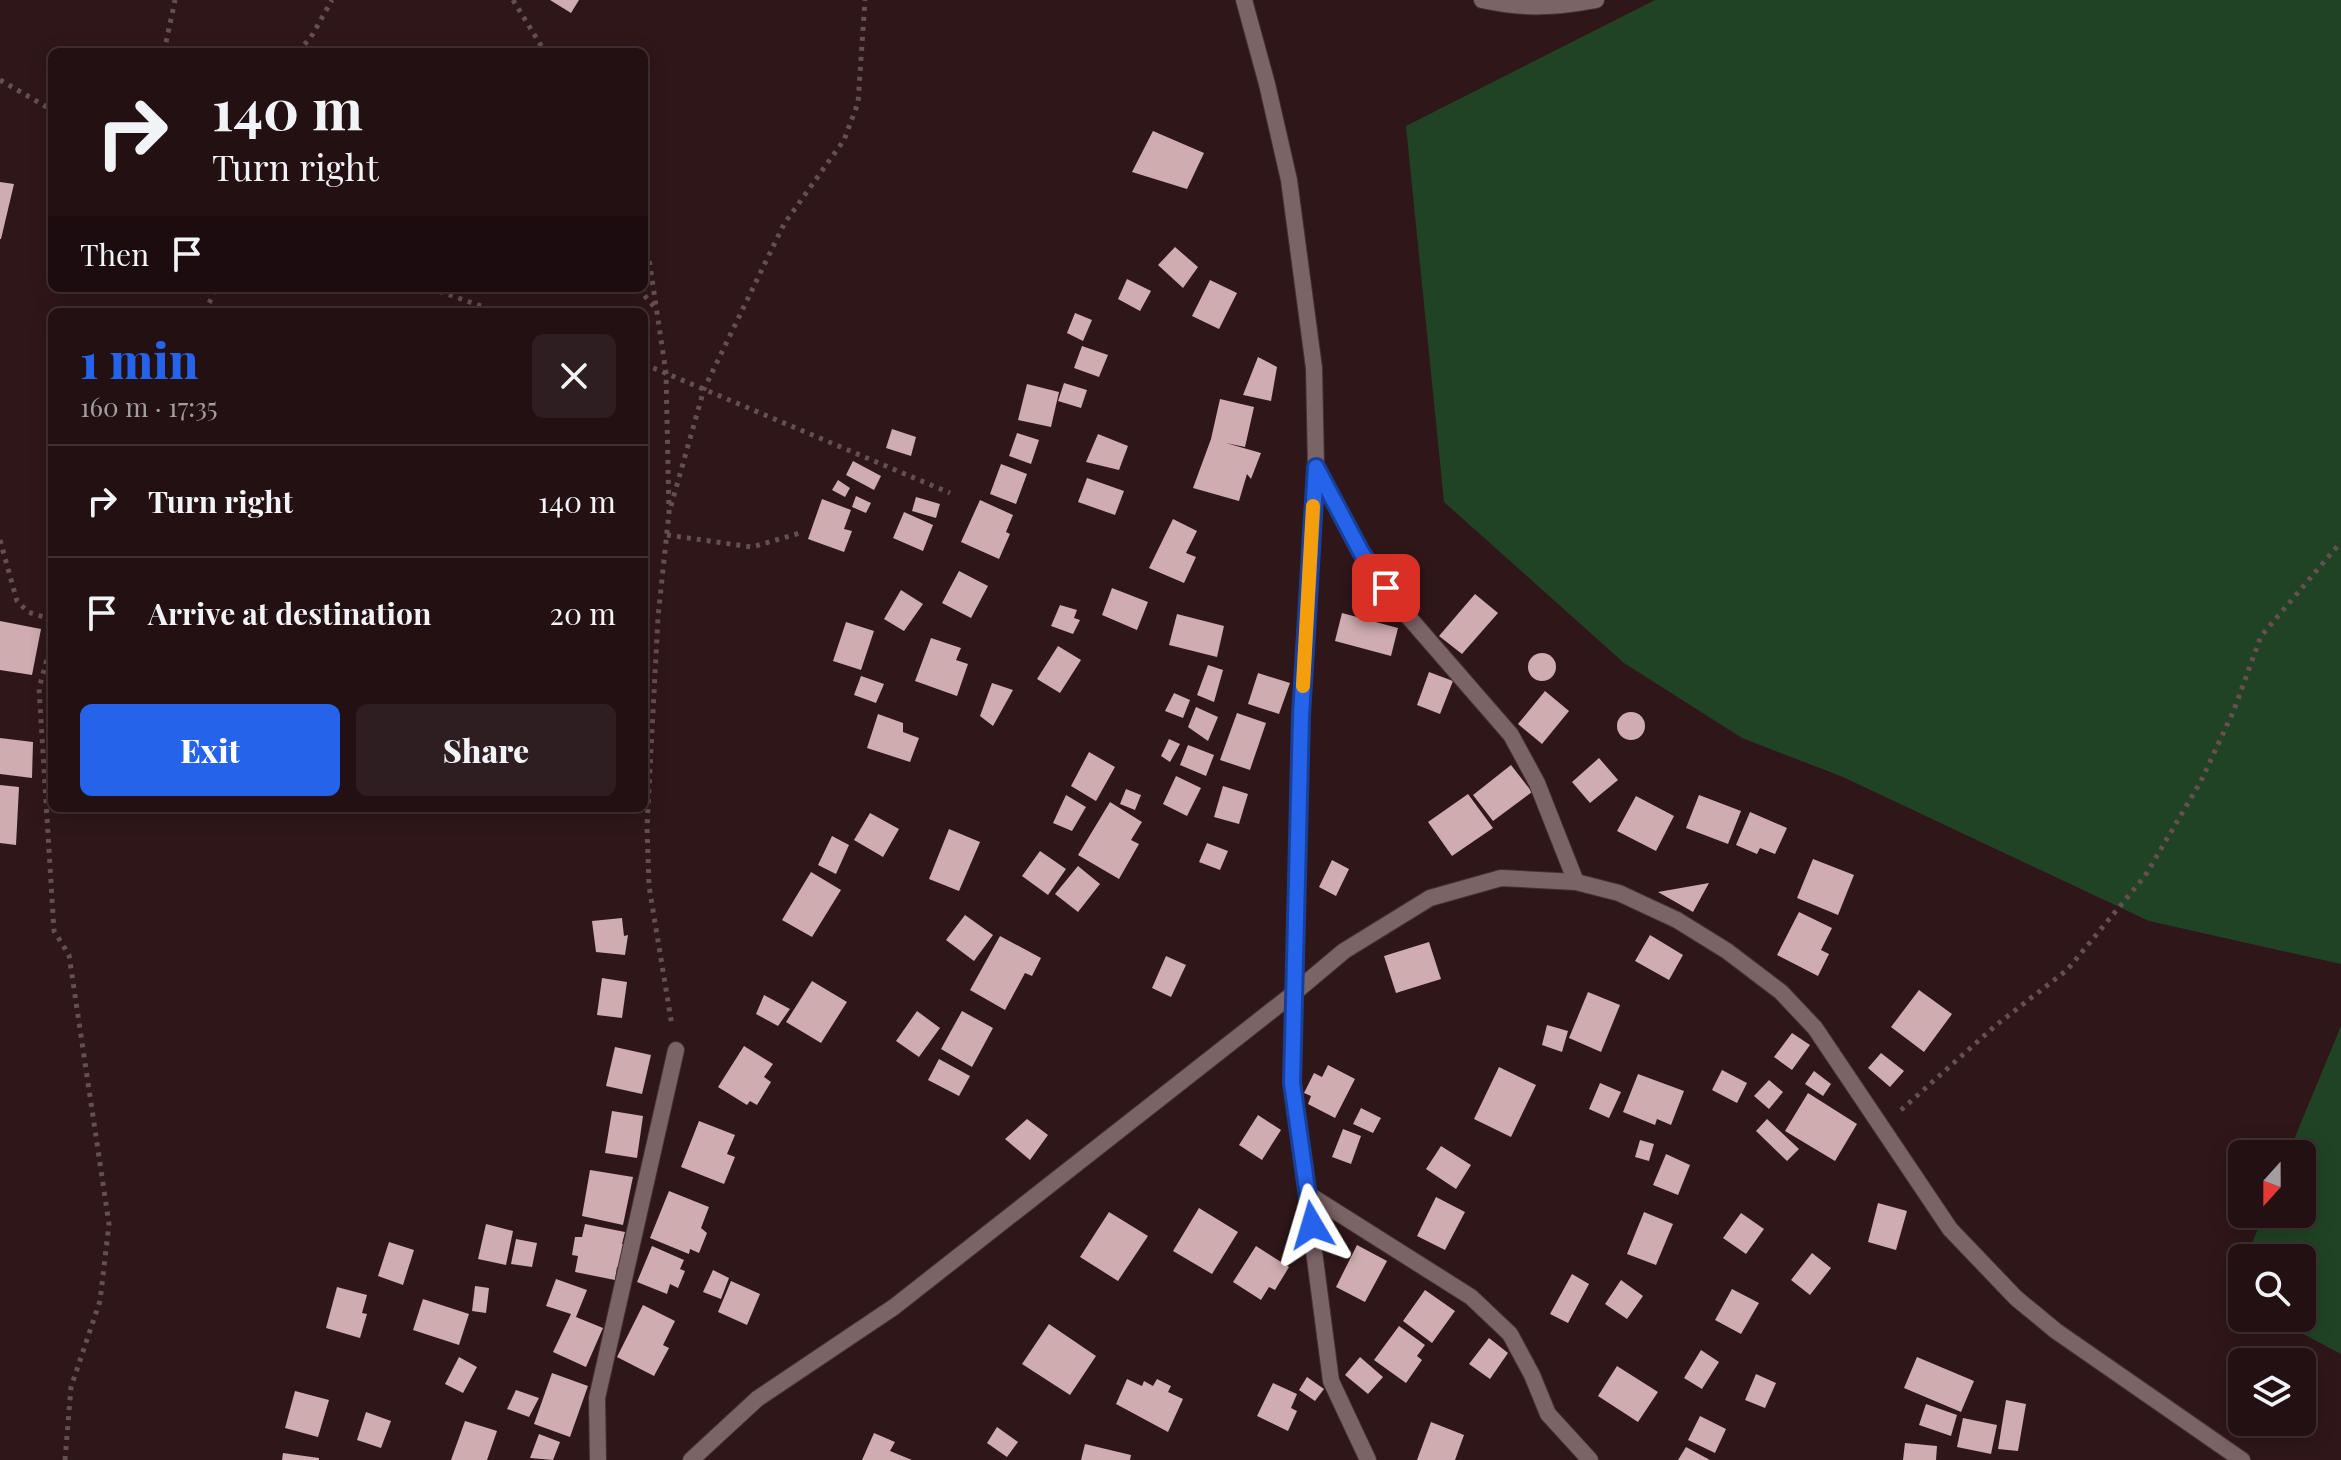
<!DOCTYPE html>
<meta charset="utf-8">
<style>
:root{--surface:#231013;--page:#2f1e21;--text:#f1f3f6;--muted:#a39da0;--line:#403033;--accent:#2563eb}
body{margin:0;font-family:"Playfair Display",serif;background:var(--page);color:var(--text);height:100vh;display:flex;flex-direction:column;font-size:30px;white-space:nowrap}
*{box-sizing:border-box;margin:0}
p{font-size:26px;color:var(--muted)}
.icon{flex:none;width:44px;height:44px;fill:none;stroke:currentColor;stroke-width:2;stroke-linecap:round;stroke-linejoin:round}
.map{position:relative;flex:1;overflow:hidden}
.drawer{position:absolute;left:48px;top:308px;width:600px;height:504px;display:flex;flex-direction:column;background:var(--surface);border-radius:12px;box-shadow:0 4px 20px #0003,0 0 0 2px var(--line)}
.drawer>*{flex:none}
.hud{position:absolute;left:48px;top:48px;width:600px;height:244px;border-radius:12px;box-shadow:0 4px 20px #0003,0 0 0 2px var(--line);background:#231013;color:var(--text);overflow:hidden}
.needle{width:52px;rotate:201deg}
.tools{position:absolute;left:2228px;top:1140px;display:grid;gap:16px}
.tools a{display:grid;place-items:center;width:88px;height:88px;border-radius:12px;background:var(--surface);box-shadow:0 4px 20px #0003,0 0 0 2px var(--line);font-size:40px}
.pin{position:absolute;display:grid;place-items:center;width:68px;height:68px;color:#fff;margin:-34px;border-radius:16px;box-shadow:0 4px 12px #0006}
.me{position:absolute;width:88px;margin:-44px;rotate:353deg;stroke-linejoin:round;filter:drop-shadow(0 0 6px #0008)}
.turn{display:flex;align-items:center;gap:28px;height:168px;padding:0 32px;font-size:36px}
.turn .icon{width:104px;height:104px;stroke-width:2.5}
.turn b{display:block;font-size:56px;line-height:68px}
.then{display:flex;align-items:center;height:76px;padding:0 32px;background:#0003;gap:16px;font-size:30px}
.round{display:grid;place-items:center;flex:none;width:84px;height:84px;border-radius:12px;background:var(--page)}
.overview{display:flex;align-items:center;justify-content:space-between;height:136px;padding:0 32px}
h1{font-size:48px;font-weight:800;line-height:60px;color:var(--accent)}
.cta{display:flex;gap:16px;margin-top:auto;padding:16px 32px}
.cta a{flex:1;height:92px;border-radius:12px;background:var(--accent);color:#fff;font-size:32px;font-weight:800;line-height:92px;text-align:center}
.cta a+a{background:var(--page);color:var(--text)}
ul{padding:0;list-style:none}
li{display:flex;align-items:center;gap:24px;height:112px;padding:0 32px;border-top:2px solid var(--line)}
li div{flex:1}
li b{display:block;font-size:30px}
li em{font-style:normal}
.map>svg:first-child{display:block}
</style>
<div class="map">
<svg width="2341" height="1460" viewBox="0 0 2341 1460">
<rect width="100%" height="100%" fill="#2f1619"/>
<!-- green -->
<g fill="#204325">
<polygon points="1655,0 2341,0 2341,964 2149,921 1843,777 1742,738 1624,663 1444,502 1406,126"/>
<polygon points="2341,1026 2341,1354 2273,1318 2302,1318 2302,1258 2246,1258 2264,1214 2302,1214 2302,1154 2288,1154"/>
</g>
<!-- building -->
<g fill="#ceacaf">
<polygon points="550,0 579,0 571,13"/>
<polygon points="1153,131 1204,153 1187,189 1132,172"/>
<polygon points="0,182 14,184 1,239 0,239"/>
<polygon points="1175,247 1198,267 1183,288 1158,265"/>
<polygon points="1127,279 1151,291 1140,311 1118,299"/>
<polygon points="1210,280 1237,293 1219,329 1192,316"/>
<polygon points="1075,313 1092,320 1083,341 1067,333"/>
<polygon points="1082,346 1108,355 1099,377 1074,368"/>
<polygon points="1258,357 1277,367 1271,401 1243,395"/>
<polygon points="1064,383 1087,390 1081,408 1058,401"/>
<polygon points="1027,384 1059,392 1051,427 1018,420"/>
<polygon points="1220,399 1254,407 1245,447 1226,443 1261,453 1251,479 1247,474 1239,501 1193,488 1211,439"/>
<polygon points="892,429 916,437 911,456 886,448"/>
<polygon points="1017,433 1039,440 1031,464 1009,456"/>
<polygon points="1098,434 1128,446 1119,470 1086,462"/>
<polygon points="853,461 881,476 874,490 846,475"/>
<polygon points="1001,464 1027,474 1016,504 990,494"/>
<polygon points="1087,478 1124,491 1115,515 1078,502"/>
<polygon points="838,480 850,488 845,497 832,490"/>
<polygon points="856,496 871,503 866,513 852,507"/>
<polygon points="916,497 940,504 936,518 912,511"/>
<polygon points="822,499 851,510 844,529 852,531 844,552 808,539"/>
<polygon points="980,500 1013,515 1006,532 1010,534 999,559 961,542"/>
<polygon points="904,512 933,525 923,551 893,538"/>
<polygon points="1173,519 1197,531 1186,553 1196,557 1184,583 1149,568"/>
<polygon points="959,571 988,586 971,618 942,603"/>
<polygon points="1112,588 1148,602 1137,630 1102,615"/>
<polygon points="901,590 923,604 904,631 884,619"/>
<polygon points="1475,594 1498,613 1462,654 1439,636"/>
<polygon points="1060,605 1077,610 1074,618 1080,620 1073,634 1051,626"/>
<polygon points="1342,613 1398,628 1391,656 1335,641"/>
<polygon points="1177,614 1224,626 1217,657 1169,645"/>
<polygon points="0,621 41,629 32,675 0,670"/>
<polygon points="846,622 874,631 861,670 833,661"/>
<polygon points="931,638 961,648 956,660 968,664 957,696 915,681"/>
<polygon points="1058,646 1081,660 1060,693 1037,679"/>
<circle cx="1542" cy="667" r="14"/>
<polygon points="1208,665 1223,670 1214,702 1197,695"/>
<polygon points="1429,672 1453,681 1440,714 1417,705"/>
<polygon points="1258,673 1290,683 1279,714 1248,704"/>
<polygon points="861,676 884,684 876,703 854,695"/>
<polygon points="992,683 1013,690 993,726 980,716"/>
<polygon points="1545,691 1569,711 1542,744 1518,724"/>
<polygon points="1174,693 1190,700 1183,718 1165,711"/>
<polygon points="1196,707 1218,717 1208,741 1188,727"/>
<circle cx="1631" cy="726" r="14"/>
<polygon points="1237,713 1266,723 1250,770 1220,760"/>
<polygon points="878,714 903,723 903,732 919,738 910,762 867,748"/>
<polygon points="0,738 33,742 32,778 0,774"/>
<polygon points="1169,739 1180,744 1170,762 1161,756"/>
<polygon points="1188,745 1214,755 1206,776 1180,765"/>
<polygon points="1089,752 1115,767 1096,801 1071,786"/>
<polygon points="1599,758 1618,780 1590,803 1572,782"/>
<polygon points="1511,765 1532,792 1493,821 1473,795"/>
<polygon points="1176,776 1201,788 1187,816 1163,804"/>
<polygon points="0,785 19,787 16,845 0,843"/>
<polygon points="1223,786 1248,794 1239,824 1214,817"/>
<polygon points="1126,789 1141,795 1135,810 1120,804"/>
<polygon points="1468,794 1493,828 1452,856 1428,822"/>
<polygon points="1066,795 1086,807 1072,831 1053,823"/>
<polygon points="1699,795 1741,811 1728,844 1686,828"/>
<polygon points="1636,796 1674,816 1656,851 1617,831"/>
<polygon points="1110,802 1142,822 1131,840 1139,844 1119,879 1078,855"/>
<polygon points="1750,812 1787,828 1775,854 1760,848 1757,854 1736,845"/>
<polygon points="870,813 899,829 883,857 854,840"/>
<polygon points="949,829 980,842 959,891 929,879"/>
<polygon points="832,836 849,845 836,874 818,865"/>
<polygon points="1207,843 1228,851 1220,870 1199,862"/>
<polygon points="1040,851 1066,869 1048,895 1022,876"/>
<polygon points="1813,859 1854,875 1838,915 1797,898"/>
<polygon points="1332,860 1349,869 1336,896 1319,887"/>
<polygon points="1078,866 1100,884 1078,912 1055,894"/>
<polygon points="811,872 841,890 812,937 782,920"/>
<polygon points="1709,883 1693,912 1658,892"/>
<polygon points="1799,912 1832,928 1821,950 1829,954 1818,976 1777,955"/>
<polygon points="965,915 993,935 974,961 946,940"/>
<polygon points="622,918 624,936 628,935 625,955 596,952 592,921"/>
<polygon points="1650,935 1683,955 1669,980 1635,961"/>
<polygon points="1000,936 1041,958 1032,976 1025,973 1005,1010 970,990"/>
<polygon points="1429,942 1441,979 1396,993 1384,956"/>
<polygon points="1166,956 1186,965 1171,997 1152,988"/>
<polygon points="602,978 627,982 622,1018 597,1015"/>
<polygon points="812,981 847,1002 821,1043 786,1022"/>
<polygon points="1919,990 1952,1014 1924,1052 1891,1027"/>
<polygon points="1588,992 1620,1005 1601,1052 1569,1038"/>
<polygon points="764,995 790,1009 778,1026 756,1014"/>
<polygon points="917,1011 940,1028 919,1057 896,1041"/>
<polygon points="962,1011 993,1028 972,1067 941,1049"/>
<polygon points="1547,1025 1568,1031 1562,1052 1542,1045"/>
<polygon points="1792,1033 1810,1045 1792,1070 1774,1057"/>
<polygon points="744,1046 773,1064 764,1077 771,1082 757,1105 750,1101 747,1105 718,1087"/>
<polygon points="615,1047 651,1055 642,1094 606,1086"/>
<polygon points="1881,1053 1904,1071 1890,1087 1868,1068"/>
<polygon points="939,1059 970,1076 959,1096 928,1080"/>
<polygon points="1328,1065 1355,1079 1335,1118 1308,1104 1311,1096 1304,1093 1314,1073 1322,1077"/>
<polygon points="1499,1067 1536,1085 1511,1137 1474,1119"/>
<polygon points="1722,1070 1747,1083 1737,1103 1712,1090"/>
<polygon points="1814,1071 1831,1084 1823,1096 1805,1084"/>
<polygon points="1638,1074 1684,1091 1671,1125 1657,1119 1655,1125 1623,1112"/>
<polygon points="1769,1080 1783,1092 1769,1109 1754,1096"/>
<polygon points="1600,1083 1621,1092 1609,1118 1589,1109"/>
<polygon points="1808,1093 1857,1124 1835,1161 1785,1131"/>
<polygon points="1361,1108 1381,1118 1373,1133 1353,1124"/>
<polygon points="612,1111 643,1116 637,1158 605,1153"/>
<polygon points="1258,1115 1281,1130 1262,1160 1239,1145"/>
<polygon points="1027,1119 1048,1135 1030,1160 1005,1139"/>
<polygon points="1767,1119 1799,1149 1787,1161 1756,1131"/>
<polygon points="699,1121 735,1135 727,1154 735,1157 724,1184 681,1167"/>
<polygon points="1343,1129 1361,1136 1351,1164 1332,1157"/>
<polygon points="1640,1140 1654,1144 1649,1161 1635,1157"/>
<polygon points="1441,1146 1471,1165 1456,1189 1426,1169"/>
<polygon points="1666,1154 1690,1165 1678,1195 1653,1185"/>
<polygon points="590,1170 633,1177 623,1225 582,1216"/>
<polygon points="669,1191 709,1207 701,1228 707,1233 699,1253 690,1249 689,1254 650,1238"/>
<polygon points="1436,1197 1465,1212 1445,1250 1417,1236"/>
<polygon points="1878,1203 1907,1211 1896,1250 1868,1242"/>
<polygon points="1199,1208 1238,1232 1212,1274 1173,1251"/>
<polygon points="1109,1212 1148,1236 1118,1281 1080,1257"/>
<polygon points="1644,1212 1673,1224 1656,1265 1627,1254"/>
<polygon points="1741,1213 1764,1229 1746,1254 1723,1238"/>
<polygon points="486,1224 513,1231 506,1265 478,1259"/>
<polygon points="585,1224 625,1232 622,1244 632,1246 627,1269 617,1267 615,1280 575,1272 578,1256 572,1255 575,1237 582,1237"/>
<polygon points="516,1239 537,1243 532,1267 511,1264"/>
<polygon points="389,1242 414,1250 403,1285 378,1276"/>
<polygon points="1357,1245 1387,1261 1365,1302 1336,1287"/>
<polygon points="652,1246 684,1260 680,1269 685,1271 678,1288 670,1284 667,1294 637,1282"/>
<polygon points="1256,1246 1289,1267 1275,1290 1269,1287 1261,1300 1233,1282"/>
<polygon points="1812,1253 1831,1268 1810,1295 1791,1280"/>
<polygon points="713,1270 729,1278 721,1299 703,1292"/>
<polygon points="1572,1274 1589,1284 1568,1323 1550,1314"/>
<polygon points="556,1279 587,1290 576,1317 603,1328 586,1367 553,1352 571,1314 546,1306"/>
<polygon points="1621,1280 1643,1296 1627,1319 1605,1304"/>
<polygon points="731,1281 760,1294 747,1325 718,1312"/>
<polygon points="475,1286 489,1288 486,1313 472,1311"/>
<polygon points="337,1287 367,1295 362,1313 367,1314 360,1338 326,1328"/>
<polygon points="1732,1289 1759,1303 1741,1334 1715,1320"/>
<polygon points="1425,1290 1455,1311 1432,1343 1403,1321"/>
<polygon points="423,1299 469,1314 459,1345 413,1330"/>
<polygon points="643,1305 675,1321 663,1345 669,1348 654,1376 617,1357"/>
<polygon points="1049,1324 1096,1356 1070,1395 1022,1364"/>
<polygon points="1399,1326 1425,1345 1417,1356 1422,1360 1406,1383 1374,1360"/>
<polygon points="1489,1338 1508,1353 1490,1379 1469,1364"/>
<polygon points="1701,1350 1719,1362 1702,1389 1684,1378"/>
<polygon points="459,1357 477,1367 463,1393 445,1384"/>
<polygon points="1360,1357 1383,1377 1368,1394 1345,1375"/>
<polygon points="1917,1357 1974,1381 1961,1412 1904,1388"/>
<polygon points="1617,1366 1658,1392 1638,1422 1598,1396"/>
<polygon points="552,1373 588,1386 570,1437 534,1424"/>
<polygon points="1756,1374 1776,1383 1765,1408 1745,1400"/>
<polygon points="1307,1377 1324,1389 1315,1401 1299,1390"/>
<polygon points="1127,1379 1142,1386 1144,1381 1153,1386 1157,1379 1171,1386 1168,1392 1183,1399 1168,1432 1116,1404"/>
<polygon points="1273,1383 1297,1394 1291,1408 1297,1411 1288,1431 1257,1416"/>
<polygon points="516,1390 539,1398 529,1417 507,1409"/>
<polygon points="295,1391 329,1400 318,1437 285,1428"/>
<polygon points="2006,1400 2026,1404 2018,1451 1998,1449"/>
<polygon points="1926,1404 1957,1415 1951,1436 1919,1425"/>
<polygon points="366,1412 391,1421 381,1448 357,1440"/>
<polygon points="1700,1416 1726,1429 1715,1453 1688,1440"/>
<polygon points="1963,1418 1997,1425 1991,1454 1957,1447"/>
<polygon points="465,1421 497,1431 487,1460 451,1460"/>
<polygon points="1431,1422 1464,1435 1455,1460 1417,1460"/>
<polygon points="997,1427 1018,1442 1007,1457 987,1443"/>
<polygon points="874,1433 895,1442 890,1451 912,1460 862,1460"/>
<polygon points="539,1434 560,1442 553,1460 530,1458"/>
<polygon points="1905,1443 1937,1446 1936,1460 1903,1460"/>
<polygon points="1085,1444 1131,1455 1130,1460 1081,1460"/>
<polygon points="1686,1447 1710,1460 1678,1460"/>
<polygon points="283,1453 319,1458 319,1460 282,1460"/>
</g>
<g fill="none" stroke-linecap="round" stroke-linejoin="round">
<defs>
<g id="street">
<polyline points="1244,0 1267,84 1289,180 1314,368 1316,467 1301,716 1292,1083 1331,1381 1368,1460"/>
<path d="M1482,0c42,9 72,8 114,0"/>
<polyline points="1317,468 1361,552 1399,606 1511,735 1537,783 1576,882"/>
<polyline points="1308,1194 1471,1297 1510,1334 1532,1375 1548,1414 1590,1460"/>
<polyline points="598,1460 597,1398 676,1050"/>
<polyline points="691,1460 757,1399 894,1307 1294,993 1344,951 1430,898 1501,878 1576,882 1619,893 1677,920 1727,951 1781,992 1815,1028 1950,1229 2016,1298 2056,1331 2242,1460"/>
</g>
</defs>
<!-- street casing -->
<use href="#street" stroke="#483033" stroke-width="18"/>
<!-- path -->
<g stroke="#664f51" stroke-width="5" stroke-dasharray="4 6" stroke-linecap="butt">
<polyline points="513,0 545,52"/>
<polyline points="164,52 175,0"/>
<polyline points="298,52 311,37 332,0"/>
<polyline points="0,80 52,110"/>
<polyline points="644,253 649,259 666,373 669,513 658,617 647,827 649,886 672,1026"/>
<polyline points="430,288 498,312"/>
<polyline points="638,288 656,309"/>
<polyline points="205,312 216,288"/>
<polyline points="644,364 950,493"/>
<polyline points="671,506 704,389 784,224 844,140 858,103 865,0"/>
<polyline points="667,535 752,547 800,533"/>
<polyline points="0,540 17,601 28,612 47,618 52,628"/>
<polyline points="52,641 39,688 54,931 69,955 109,1224 100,1301 71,1387 65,1460"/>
<polyline points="1901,1110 1995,1026 2067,970 2145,876 2201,781 2234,710 2261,636 2341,542"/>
</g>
<!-- street -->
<use href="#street" stroke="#7b6466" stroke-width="16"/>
</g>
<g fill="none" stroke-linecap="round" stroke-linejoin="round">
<defs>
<polyline id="route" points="1312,1225 1292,1083 1301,716 1316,467 1361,552 1386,588"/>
</defs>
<!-- route casing -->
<use href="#route" stroke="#184099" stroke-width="20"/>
<!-- route -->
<use href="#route" stroke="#2563eb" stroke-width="14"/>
<!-- slow -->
<polyline stroke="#f59e0b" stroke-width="14" points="1303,686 1313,506"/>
</g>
</svg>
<div class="tools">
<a><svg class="needle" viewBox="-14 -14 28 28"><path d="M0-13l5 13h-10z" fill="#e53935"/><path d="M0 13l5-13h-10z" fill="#a39da0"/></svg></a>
<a><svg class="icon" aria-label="search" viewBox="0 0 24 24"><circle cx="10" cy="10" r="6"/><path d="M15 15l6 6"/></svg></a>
<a><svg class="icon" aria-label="layers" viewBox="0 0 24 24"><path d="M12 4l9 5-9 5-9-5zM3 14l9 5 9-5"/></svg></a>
</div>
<div class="pin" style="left:1386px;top:588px;background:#d93025"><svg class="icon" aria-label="arrive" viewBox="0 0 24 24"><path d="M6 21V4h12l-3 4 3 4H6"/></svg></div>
<svg class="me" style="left:1312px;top:1225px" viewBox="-20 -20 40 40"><path d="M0-17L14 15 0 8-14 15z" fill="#2563eb" stroke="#fff" stroke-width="4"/></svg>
<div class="hud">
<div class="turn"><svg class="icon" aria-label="right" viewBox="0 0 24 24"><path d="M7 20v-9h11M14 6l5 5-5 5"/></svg><div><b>140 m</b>Turn right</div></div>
<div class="then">Then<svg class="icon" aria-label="arrive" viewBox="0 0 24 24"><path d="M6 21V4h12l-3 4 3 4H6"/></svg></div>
</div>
<section class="drawer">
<div class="overview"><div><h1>1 min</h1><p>160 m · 17:35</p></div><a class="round"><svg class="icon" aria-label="close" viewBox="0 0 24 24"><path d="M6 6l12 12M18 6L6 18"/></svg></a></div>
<ul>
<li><svg class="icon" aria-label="right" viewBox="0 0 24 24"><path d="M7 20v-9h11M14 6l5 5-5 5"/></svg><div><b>Turn right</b></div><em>140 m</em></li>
<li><svg class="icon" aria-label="arrive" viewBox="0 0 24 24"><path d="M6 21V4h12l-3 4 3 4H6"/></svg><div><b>Arrive at destination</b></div><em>20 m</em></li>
</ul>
<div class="cta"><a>Exit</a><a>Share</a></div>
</section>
</div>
